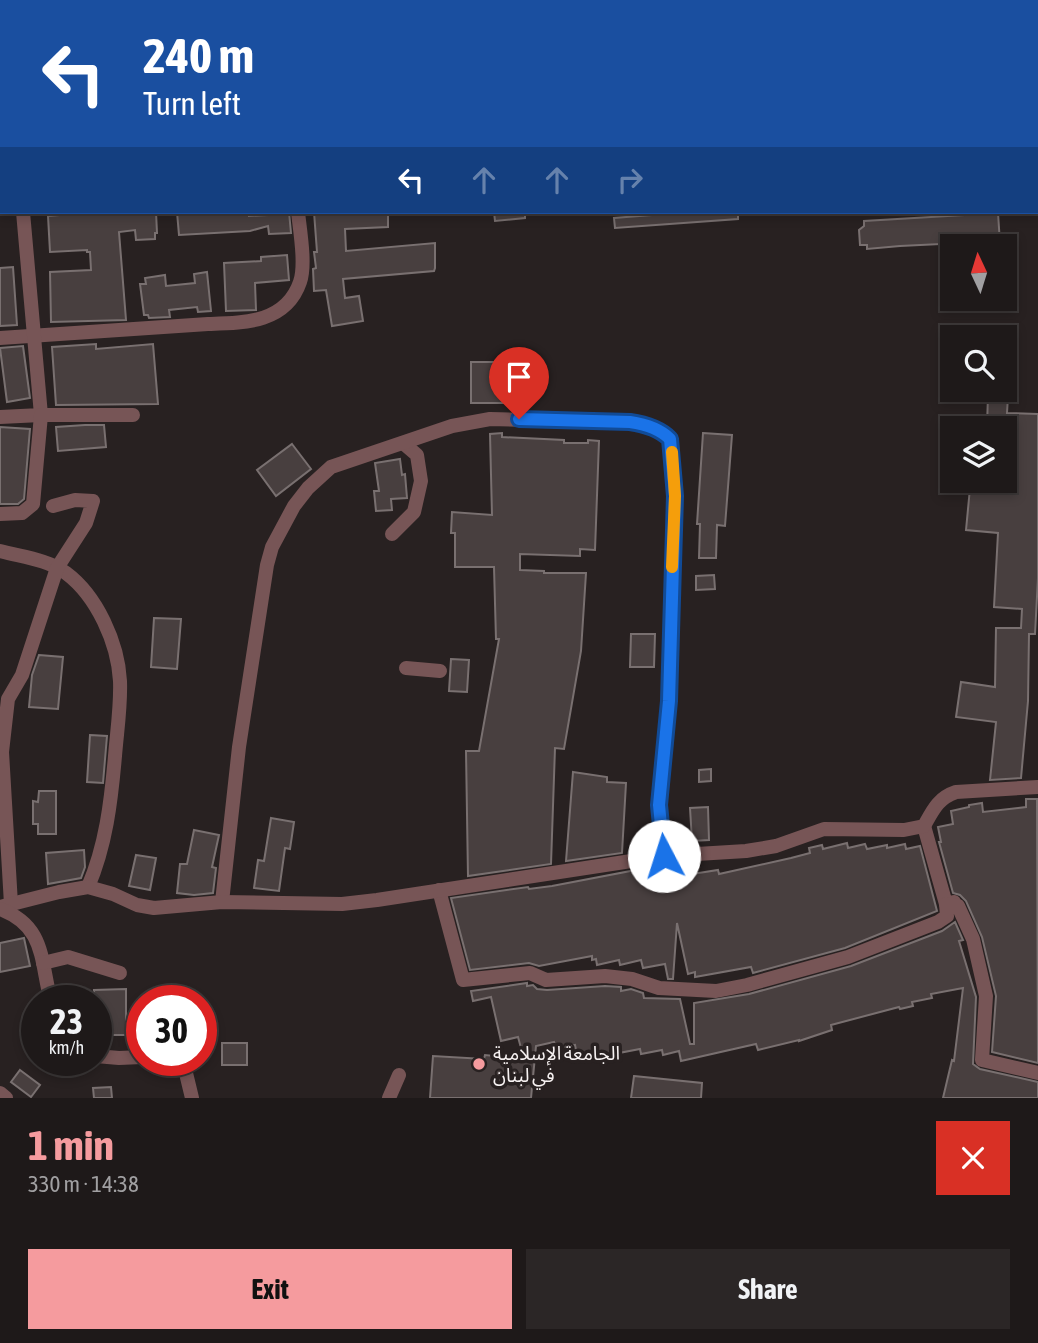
<!DOCTYPE html>
<meta charset="utf-8">
<style>
:root{--surface:#1e1919;--page:#2b2626;--text:#f1f3f6;--muted:#a1a0a2;--line:#3c3838;--accent:#f59b9e}
body{margin:0;font-family:"Asap Condensed","Noto Sans Arabic",sans-serif;background:var(--page);color:var(--text);height:100vh;display:flex;flex-direction:column;font-size:26px;white-space:nowrap}
*{box-sizing:border-box;margin:0}
p{font-size:23px;color:var(--muted)}
.icon{flex:none;width:38px;height:38px;fill:none;stroke:currentColor;stroke-width:2;stroke-linecap:round;stroke-linejoin:round}
.map{position:relative;height:1098px;overflow:hidden}
.details{display:flex;flex-direction:column;background:var(--surface);flex:1}
.details>*{flex:none}
.hud{position:absolute;left:0px;top:0px;width:1040px;height:214px;box-shadow:0 4px 10px #0003,0 0 0 2px var(--line);background:#1a4fa0;color:#fff;overflow:hidden}
.needle{width:46px;rotate:356deg}
.tools{position:absolute;left:940px;top:234px;display:grid;gap:14px}
.tools a{display:grid;place-items:center;width:77px;height:77px;border-radius:0px;background:var(--surface);box-shadow:0 4px 10px #0003,0 0 0 2px var(--line);font-size:35px}
.speed{position:absolute;left:21px;top:985px;display:flex;gap:14px;font-size:35px;font-weight:700;text-align:center}
.speed>*{display:grid;place-content:center;width:91px;height:91px;border-radius:50%;background:var(--surface);box-shadow:0 4px 10px #0003,0 0 0 2px var(--line);line-height:1}
.speed small{font-size:18px;font-weight:400}
.speed .limit{border:10px solid #d22;background:#fff;color:#111}
.pin{position:absolute;display:grid;place-items:center;width:60px;height:60px;color:#fff;margin:-72px -30px;border-radius:50% 50% 50% 0;rotate:-45deg;box-shadow:0 0 7px #0007}
.pin .icon{rotate:45deg}
.me{position:absolute;width:77px;margin:-38px;rotate:355deg;stroke-linejoin:round;filter:drop-shadow(0 0 5px #0008)}
.turn{display:flex;align-items:center;gap:24px;height:147px;padding:0 28px;font-size:32px}
.turn .icon{width:91px;height:91px;stroke-width:2.5}
.turn b{display:block;font-size:49px;line-height:60px}
.lanes{display:flex;align-items:center;height:66px;padding:0 28px;background:#0003;justify-content:center;gap:35px;direction:ltr}
.lanes .off{opacity:.35}
.round{display:grid;place-items:center;flex:none;width:74px;height:74px;border-radius:0px;background:var(--page)}
.head{display:flex;align-items:center;justify-content:space-between;height:119px;padding:0 28px}
h1{font-size:42px;font-weight:700;line-height:52px;color:var(--accent)}
.primary-button{display:flex;gap:14px;margin-top:auto;padding:14px 28px}
.primary-button a{flex:1;height:80px;border-radius:0px;background:var(--accent);color:#111;font-size:28px;font-weight:700;line-height:80px;text-align:center}
.primary-button a+a{background:var(--page);color:var(--text)}
.map>svg:first-child{display:block}
</style>
<div class="map">
<svg width="1038" height="1098" viewBox="0 0 1038 1098">
<rect width="100%" height="100%" fill="#282121"/>
<!-- building -->
<g fill="#483f3f" stroke="#797070" stroke-width="2">
<polygon points="95,212 156,212 157,233 155,233 155,239 136,240 135,230 119,232 126,320 51,322 50,272 91,270 90,252 87,252 87,250 50,252 48,216"/>
<polygon points="177,212 249,212 249,216 267,215 266,212 289,212 291,233 269,234 268,226 250,231 179,235"/>
<polygon points="314,212 388,212 388,227 345,229 346,251 435,243 435,268 434,271 343,279 345,298 359,296 363,321 332,326 326,290 314,291 313,269 316,268 314,252 317,252"/>
<polygon points="494,212 525,212 525,218 495,221"/>
<polygon points="690,212 738,212 738,219 615,228 614,218"/>
<polygon points="998,213 1000,243 961,247 961,243 900,246 867,249 867,245 860,245 859,230 864,226 864,221"/>
<polygon points="287,255 289,280 255,283 256,310 226,311 224,263 261,261 261,257"/>
<polygon points="13,267 17,325 0,326 0,268"/>
<polygon points="207,272 211,311 198,312 197,307 169,310 170,317 149,318 148,315 144,315 140,284 146,284 145,278 165,275 166,286 195,283 194,274"/>
<polygon points="96,344 96,349 153,344 158,404 56,405 52,347"/>
<polygon points="23,346 30,398 7,402 0,348"/>
<rect x="471" y="362" width="36" height="41"/>
<polygon points="988,395 1008,396 1007,413 1038,414 1038,578 1035,634 1029,634 1028,701 1021,778 990,780 996,722 956,717 961,682 995,687 996,628 1021,628 1022,609 994,607 998,533 966,530 970,488 1005,491 1008,465 1012,465 1013,428 987,426"/>
<polygon points="85,425 104,425 106,447 58,451 56,427"/>
<polygon points="0,427 30,429 24,499 18,504 0,504"/>
<polygon points="502,433 502,437 564,440 564,443 588,443 588,440 599,441 595,550 580,549 580,556 520,554 520,570 544,571 544,573 586,573 581,651 564,749 555,748 551,864 468,876 466,751 479,751 499,639 496,639 494,567 455,567 455,533 451,533 452,512 492,515 490,434"/>
<polygon points="703,433 732,435 725,526 717,525 716,558 699,558 700,524 697,524"/>
<polygon points="292,444 311,469 276,496 257,470"/>
<polygon points="400,459 402,475 405,474 407,498 391,499 392,510 376,511 374,491 379,491 375,463"/>
<polygon points="714,575 715,589 696,590 696,576"/>
<polygon points="154,618 181,619 177,669 151,667"/>
<polygon points="631,634 655,634 654,667 630,667"/>
<polygon points="39,655 63,657 58,709 29,707 32,675"/>
<polygon points="451,659 469,660 467,692 449,691"/>
<polygon points="90,735 107,736 103,783 87,782"/>
<polygon points="711,769 711,781 699,782 699,770"/>
<polygon points="573,772 607,777 607,782 626,783 622,853 566,861"/>
<polygon points="39,791 56,791 56,834 38,834 38,824 33,824 33,801 38,802"/>
<polygon points="1026,799 1037,799 1038,1063 992,1052 996,996 982,937 966,901 960,895 953,893 939,842 941,842 938,827 953,824 951,811 969,807 969,805 982,803 983,812 1026,807"/>
<polygon points="708,807 709,840 692,841 690,808"/>
<polygon points="271,818 294,822 290,849 285,848 279,891 254,888 258,860 264,861"/>
<polygon points="194,830 219,835 212,867 216,868 213,893 194,895 177,893 180,864 187,864"/>
<polygon points="847,843 848,848 865,844 867,849 887,845 887,848 905,844 906,849 920,846 937,911 845,948 753,973 751,967 695,977 695,972 688,974 677,923 673,979 668,979 665,964 643,968 641,960 620,965 619,960 597,965 596,959 592,960 592,956 539,966 529,963 470,970 451,898 528,887 529,889 552,886 636,870 637,873 677,867 680,876 718,870 719,874 791,858 810,853 809,848 822,845 823,849"/>
<polygon points="84,850 85,867 81,878 48,884 46,853"/>
<polygon points="136,855 156,858 150,890 129,886"/>
<polygon points="955,922 963,940 959,941 976,997 973,1064 980,1069 1038,1082 1038,1098 943,1098 952,1060 954,1061 963,988 931,994 932,998 912,1002 913,1006 900,1009 899,1007 831,1025 832,1030 799,1041 799,1040 758,1050 756,1044 681,1061 679,1051 663,1055 662,1050 641,1054 640,1049 598,1057 597,1051 577,1055 575,1045 556,1049 554,1042 536,1046 531,1098 430,1098 433,1056 484,1059 485,1055 524,1059 518,1037 501,1041 491,997 473,1001 471,991 527,983 527,986 533,985 537,989 547,990 605,986 621,987 621,991 631,989 643,993 644,998 680,999 690,1044 694,1044 694,1003 749,994 851,966 942,931"/>
<polygon points="24,938 30,966 0,972 0,943"/>
<polygon points="126,989 126,1035 96,1035 94,990"/>
<rect x="222" y="1043" width="25" height="22"/>
<polygon points="20,1070 40,1085 31,1097 11,1082"/>
<polygon points="634,1076 702,1083 701,1098 631,1098"/>
<polygon points="111,1087 112,1098 94,1098 93,1088"/>
</g>
<g fill="none" stroke-linecap="round" stroke-linejoin="round">
<!-- minor -->
<g stroke="#775556" stroke-width="14">
<polyline points="62,2 63,0"/>
<polyline points="314,2 315,0"/>
<polyline points="574,2 575,0"/>
<polyline points="841,2 842,0"/>
<polyline points="0,73 2,73"/>
<polyline points="0,204 2,204"/>
<path d="M0,338l208,-14c36,-1 78,-1 92,-42 6,-17 0,-51 -2,-70"/>
<polyline points="0,417 41,415 23,212"/>
<polyline points="0,514 22,513 33,504 41,415 133,415"/>
<polyline points="392,534 414,512 421,481 417,455 403,443"/>
<path d="M0,551c22,6 47,8 66,22 31,23 52,70 54,108 1,25 -3,50 -5,75 -4,46 -9,89 -27,131"/>
<polyline points="406,668 440,671"/>
<polyline points="924,826 946,904 954,902"/>
<polyline points="439,890 463,980 530,973 546,980 605,976 632,979 659,988 716,991 747,985 848,957 938,922 947,916 946,904 958,906 973,939 986,996 982,1060 1038,1073"/>
<path d="M222,902l17,-155 28,-182 5,-18 22,-41 14,-18 23,-21 121,-41 38,-7 140,3c14,2 29,6 40,17l5,57 -6,204 -10,105 5,51"/>
<polyline points="11,904 2,752 8,699 22,675 57,568 86,523 93,501 75,500 53,506"/>
<path d="M0,907l59,-15 29,-5 25,7 24,11 17,3 68,-6 120,2 35,-4 287,-44 82,-5 30,-5 48,-17 80,1 20,-4c9,-16 14,-28 32,-34l82,-5"/>
<path d="M0,909c46,17 40,52 51,92"/>
<polyline points="43,963 68,957 120,973"/>
<polyline points="96,1056 119,1058 142,1057"/>
<polyline points="181,1060 185,1069 192,1098"/>
<polyline points="0,1093 6,1098"/>
<polyline points="389,1098 399,1075"/>
</g>
</g>
<g fill="none" stroke-linecap="round" stroke-linejoin="round">
<defs>
<path id="route" d="M519,419l111,3c14,2 29,6 40,17l5,57 -6,205 -10,104 5,51"/>
</defs>
<!-- route casing -->
<use href="#route" stroke="#114b97" stroke-width="18"/>
<!-- route -->
<use href="#route" stroke="#1a73e8" stroke-width="12"/>
<!-- slow -->
<polyline stroke="#f59e0b" stroke-width="12" points="672,452 675,496 672,567"/>
</g>
<!-- markers -->
<circle fill="#f59b9e" stroke="#282121" stroke-width="2.5" cx="479" cy="1064" r="7"/>
<g text-anchor="middle" dominant-baseline="central" stroke-width="7" stroke-linejoin="round" paint-order="stroke">
<!-- poi labels -->
<g font-size="19" fill="#f7f2f2" stroke="#282121" text-anchor="start">
<text x="493" y="1053">الجامعة الإسلامية<tspan x="493" dy="22">في لبنان</tspan></text>
</g>
</g>
</svg>
<div class="tools">
<a><svg class="needle" viewBox="-14 -14 28 28"><path d="M0-13l5 13h-10z" fill="#e53935"/><path d="M0 13l5-13h-10z" fill="#a1a0a2"/></svg></a>
<a><svg class="icon" aria-label="search" viewBox="0 0 24 24"><circle cx="10" cy="10" r="6"/><path d="M15 15l6 6"/></svg></a>
<a><svg class="icon" aria-label="layers" viewBox="0 0 24 24"><path d="M12 4l9 5-9 5-9-5zM3 14l9 5 9-5"/></svg></a>
</div>
<div class="speed"><div>23<small>km/h</small></div><div class="limit">30</div></div>
<div class="pin" style="left:519px;top:419px;background:#d93025"><svg class="icon" aria-label="arrive" viewBox="0 0 24 24"><path d="M6 21V4h12l-3 4 3 4H6"/></svg></div>
<svg class="me" style="left:664px;top:856px" viewBox="-20 -20 40 40"><circle r="19" fill="#fff"/><path d="M0-13L10 11 0 6-10 11z" fill="#1a73e8"/></svg>
<div class="hud">
<div class="turn"><svg class="icon" aria-label="left" viewBox="0 0 24 24"><path d="M17 20v-9H6M10 6l-5 5 5 5"/></svg><div><b>240 m</b>Turn left</div></div>
<div class="lanes"><svg class="icon" aria-label="left" viewBox="0 0 24 24"><path d="M17 20v-9H6M10 6l-5 5 5 5"/></svg><svg class="icon off" aria-label="ahead" viewBox="0 0 24 24"><path d="M12 20V5M6 11l6-6 6 6"/></svg><svg class="icon off" aria-label="ahead" viewBox="0 0 24 24"><path d="M12 20V5M6 11l6-6 6 6"/></svg><svg class="icon off" aria-label="right" viewBox="0 0 24 24"><path d="M7 20v-9h11M14 6l5 5-5 5"/></svg></div>
</div>
</div>
<section class="details">
<div class="head"><div><h1>1 min</h1><p>330 m · 14:38</p></div><a class="round" style="background:#d93025;color:#fff"><svg class="icon" aria-label="close" viewBox="0 0 24 24"><path d="M6 6l12 12M18 6L6 18"/></svg></a></div>
<div class="primary-button"><a>Exit</a><a>Share</a></div>
</section>
